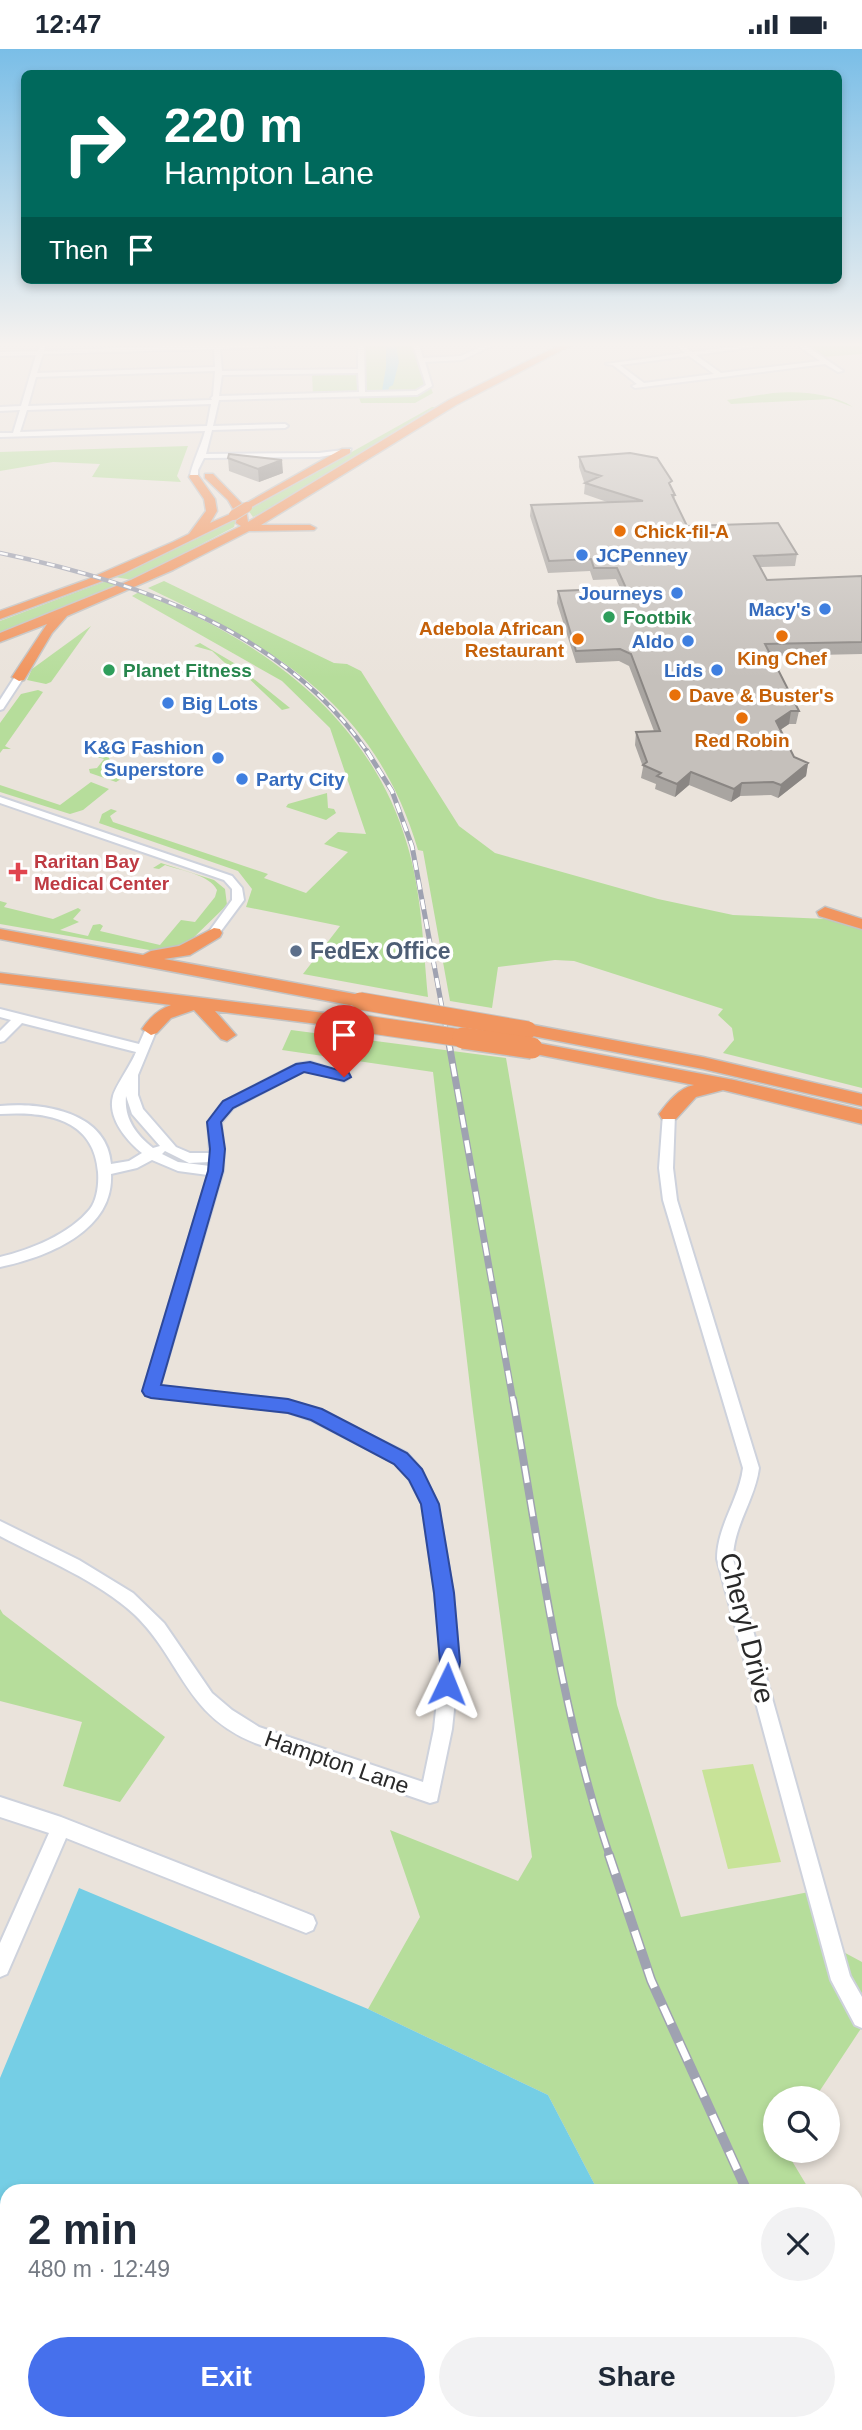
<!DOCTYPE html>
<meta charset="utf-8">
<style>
:root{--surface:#fff;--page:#f2f2f3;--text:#1f2937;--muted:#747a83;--accent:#4670ec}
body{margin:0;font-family:Helvetica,sans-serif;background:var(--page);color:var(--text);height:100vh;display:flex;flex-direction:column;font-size:26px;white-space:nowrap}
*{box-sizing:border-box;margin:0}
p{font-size:23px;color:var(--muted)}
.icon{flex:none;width:38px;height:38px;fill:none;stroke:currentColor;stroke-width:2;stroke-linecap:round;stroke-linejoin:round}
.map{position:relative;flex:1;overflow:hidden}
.side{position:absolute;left:0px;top:2135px;width:863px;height:247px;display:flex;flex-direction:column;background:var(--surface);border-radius:21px 21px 0 0;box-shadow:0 4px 10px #0003}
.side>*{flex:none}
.guide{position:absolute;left:21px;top:21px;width:821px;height:214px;border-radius:10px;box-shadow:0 4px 10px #0003;background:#00695c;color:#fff;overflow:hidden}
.tools{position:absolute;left:763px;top:2037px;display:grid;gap:14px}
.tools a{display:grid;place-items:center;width:77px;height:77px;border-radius:50%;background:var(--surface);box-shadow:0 4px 10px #0003;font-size:35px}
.pin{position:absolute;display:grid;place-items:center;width:60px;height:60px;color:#fff;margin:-72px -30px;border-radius:50% 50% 50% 0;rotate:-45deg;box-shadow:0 0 7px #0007}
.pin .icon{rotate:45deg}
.me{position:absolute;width:77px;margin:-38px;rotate:2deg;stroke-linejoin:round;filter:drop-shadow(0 0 5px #0008)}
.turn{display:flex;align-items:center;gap:24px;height:147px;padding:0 28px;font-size:32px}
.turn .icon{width:91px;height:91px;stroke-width:2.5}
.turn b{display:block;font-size:49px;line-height:60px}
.then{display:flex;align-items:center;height:66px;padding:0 28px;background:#0003;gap:14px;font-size:26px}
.round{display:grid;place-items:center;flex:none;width:74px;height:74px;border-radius:37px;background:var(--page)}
.overview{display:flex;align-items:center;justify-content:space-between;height:119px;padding:0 28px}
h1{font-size:42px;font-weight:600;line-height:52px}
.primary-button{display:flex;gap:14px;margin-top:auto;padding:14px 28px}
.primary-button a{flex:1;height:80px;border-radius:42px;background:var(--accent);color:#fff;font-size:28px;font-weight:600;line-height:80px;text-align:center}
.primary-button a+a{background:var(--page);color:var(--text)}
.status{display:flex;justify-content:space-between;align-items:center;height:49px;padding:0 35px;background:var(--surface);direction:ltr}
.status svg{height:19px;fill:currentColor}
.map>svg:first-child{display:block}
</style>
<div class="status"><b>12:47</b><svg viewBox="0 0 49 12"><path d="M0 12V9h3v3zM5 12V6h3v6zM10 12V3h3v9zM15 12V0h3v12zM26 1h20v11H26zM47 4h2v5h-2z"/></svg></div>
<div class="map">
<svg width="862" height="2381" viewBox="0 0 862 2381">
<rect width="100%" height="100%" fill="#eae3db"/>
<!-- green -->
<g fill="#b6dd9b">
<polygon points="359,295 413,295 433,344 415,354 361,354 358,346 313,346 312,325 358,324"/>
<polygon points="802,295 862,295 862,305 822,308"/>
<path d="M773,344c27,-2 58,0 80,14l-22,-8 -100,5 -4,-4z"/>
<polygon points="432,358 435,358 277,456 253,468 248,461"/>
<polygon points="188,397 177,427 181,433 92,428 100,415 53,413 0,422 0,403"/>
<polygon points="237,467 234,478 133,531 115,528 198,489"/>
<polygon points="106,532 121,537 0,586 0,572"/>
<path d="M164,532l170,82 13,1 14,7 98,155 36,27 163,46 75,16 94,4 35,9v160l-139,-35 11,-13 -2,-12 -14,-13 5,-6 -149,-48 -19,-1 -57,7 -6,41 -42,-7 -27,-150 -5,-1c-43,-146 -142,-201 -270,-262z"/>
<path d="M139,543c120,45 231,124 268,252 15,49 16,102 21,153l-125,-23 37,-48 -94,-19 6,-18 -14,-18 -139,-48 3,-9 9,-5 6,2 -7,5 3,6 155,52 -4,4 42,15 42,-41 -24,-8 14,-12 28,2 -36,-106 -48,-47 -150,-85z"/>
<polygon points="91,577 51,633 46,635 27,631 32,620"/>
<polygon points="200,594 234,614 290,659 282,661 243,624 237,625 212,602 194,597"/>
<polygon points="38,641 43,643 5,697 11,700 3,700 0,704 0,674 21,645"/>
<polygon points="100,704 107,705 111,713 133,723 116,733 90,724 89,720 97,719 104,710 97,708"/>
<polygon points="91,733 109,740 83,761 70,765 0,743 0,736 60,756"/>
<polygon points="327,744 328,759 334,760 336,764 326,771 286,758 288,755"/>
<path d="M161,814l53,17 11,9 2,16 -38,37 2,2 -36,7 -155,-27v-23l7,2 -3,4 49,12 25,-11 3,2 -8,9 6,3 -19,8 28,6 5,-11 7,-1 3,2 -3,5 60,14 21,-25 14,2 20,-25 2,-7c-7,-15 -37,-20 -52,-25l-6,4 -6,-1z"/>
<polygon points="291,981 506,1009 617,1656 681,1868 819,1841 836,1899 862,1913 862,1978 815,2049 775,2049 775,2102 786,2102 810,2142 598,2142 548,2046 368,1960 420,1868 390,1781 518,1832 532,1808 473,1363 433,1023 282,1001"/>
<polygon points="0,1560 3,1565 165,1688 120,1753 63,1737 82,1673 0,1652"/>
<polygon points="856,2219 862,2229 862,2381 724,2381 721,2375 856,2375"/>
</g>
<!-- pitch -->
<polygon fill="#c8e398" points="753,1715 781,1813 728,1820 702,1721"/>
<!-- water -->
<g fill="#75cee5">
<polygon points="386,295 396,296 399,313 393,336 389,338 388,343 382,342 386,318"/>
<polygon points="79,1839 368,1960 548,2046 598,2142 7,2142 7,2375 721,2375 724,2381 0,2381 0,2029"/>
</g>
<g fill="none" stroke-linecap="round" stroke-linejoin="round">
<defs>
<g id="minor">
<path d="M213,295h103l-96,5 2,22 136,-2v-25h6l1,48 51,-1 10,-6 -13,-41h6l4,14 38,-2 26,-12h9l-34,16 -37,2 7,24 -15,9 -198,5 -6,26 72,-2 3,2 -3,2 -73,2 -6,24 113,-1 32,-4 -2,3 -30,5 -115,1 -6,12v7l-4,2 -4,-2c1,-11 12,-33 15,-46l-205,6v-4h13l7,-23 -20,1v-4l21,-1 15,-51 -36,1v-4l37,-1 5,-7 3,2 -1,5zM214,300l1,18 -178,6 6,-19zM215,322l-2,25 -2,2 1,2 -184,6 8,-29zM358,324l1,19 -140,4 3,-21zM211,355l-4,22 -187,6 7,-22z"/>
<path d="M674,295h7l11,8 63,-8h20l-79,11 25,18 99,-12 -24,-17h8l39,27 -5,1 -13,-8 -190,24 -3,-2 5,-2 -24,-19 -7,-1 79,-11zM689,307l25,18 -70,9 -24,-18z"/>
<polygon points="16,626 24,628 3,660 0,661 0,651"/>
<polygon points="0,748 232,827 242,839 244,851 218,886 210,886 208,884 232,851 232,840 224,831 0,754"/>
<path d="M0,960l139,35 8,-18h8l2,3 -19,46v20l5,14 33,38 14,6h20l-2,-31 15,-20 74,-38 13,-2 38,12 2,3 -6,4 -35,-11 -5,1 -71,37 -12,15 3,26 -1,22 -63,215 128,14 28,9 91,44 14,16 17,35 15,89 6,69 -7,67 -15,72 -7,2 -175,-60c-70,-28 -73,-82 -120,-128 -38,-35 -90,-55 -135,-79v-15l79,39 54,33 31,30 48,70 20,17 27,17 164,55 11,-53 7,-67 -6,-69 -13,-89 -13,-25 -14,-16 -84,-43 -23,-8 -142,-17 -3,-4 65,-216 -30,-4 -26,-11 -15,8 -26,6c3,57 -64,83 -111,93v-10c30,-7 70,-23 90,-48 7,-9 9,-25 8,-37 -4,-54 -53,-61 -98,-58v-8c41,-4 107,5 111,58l18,-3 13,-8c-15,-12 -35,-35 -29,-57 3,-11 18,-31 23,-44l-114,-29 -18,18 -4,1v-11l11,-11 -11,-3zM126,1047l6,18 28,32 -7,2c-18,-14 -29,-30 -27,-52zM165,1102l24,12 21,-1v4l-32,-4 -16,-8z"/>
<path d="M669,1061l6,4 -2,54 4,32 82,268c-4,32 -26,58 -26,91l117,417 12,21v31l-7,-3 -24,-45 -114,-421c0,-33 22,-59 26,-91l-80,-268 -4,-32 4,-54z"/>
<polygon points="0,1748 61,1768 306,1864 313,1867 316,1874 313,1881 306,1884 66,1789 7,1925 0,1928 0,1894 49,1784 0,1768"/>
</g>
<g id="highway">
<polygon points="562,295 574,295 456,356 261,476 310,476 316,479 314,481 249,482 173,521 67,567 52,584 24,631 19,632 12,628 47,575 0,593 0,584 131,531 241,477 236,474 237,469 124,524 0,570 0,562 86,531 173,493 189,485 206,462 204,450 189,428 190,426 198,426 215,450 217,462 210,474 235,463 228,451 205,429 205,425 213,425 243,456 342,400 350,400 350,404 246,461 248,473 449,351"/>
<polygon points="825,858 862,870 862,880 819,867 817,863"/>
<polygon points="214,879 220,880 222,884 220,888 190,906 164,910 360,946 369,952 360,958 0,890 0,880 143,906 151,902 179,897"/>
<path d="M0,924l365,45 9,6 -9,6 -150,-19 21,24 -9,6 -6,-2 -27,-29 -23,8 -14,15 -6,2 -9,-6c8,-12 16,-19 29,-24l-171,-22z"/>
<polygon points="528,975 703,1008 862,1045 862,1057 703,1020 522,985 519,981"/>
<path d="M532,993l202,38 128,30v14l-139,-34 -27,7 -20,22h-14l-3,-5c9,-12 20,-26 35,-29l-169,-33 -2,-4 2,-4z"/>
</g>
</defs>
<!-- minor casing -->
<use href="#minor" stroke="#ced2dc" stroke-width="4"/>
<!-- highway casing -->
<use href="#highway" stroke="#c3c3c3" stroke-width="3"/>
<!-- minor -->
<use href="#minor" fill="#fff" fill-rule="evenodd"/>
<!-- highway -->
<use href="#highway" fill="#f1955f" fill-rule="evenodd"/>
<defs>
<path id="rail-far4" d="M0,504c138,29 285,78 368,200"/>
<polyline id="rail-far3" points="367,702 392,742 412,797 448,991"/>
<polyline id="rail-far2" points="448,989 513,1352"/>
<path id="rail-far1" d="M513,1350c27,153 47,310 97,458"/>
<g id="rail">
<polyline points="609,1806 651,1931 747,2142"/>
<polyline points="856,2343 862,2354"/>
</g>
</defs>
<!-- rail-far4 casing -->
<use href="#rail-far4" stroke="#9fa2b1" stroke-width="4.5"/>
<!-- rail-far3 casing -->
<use href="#rail-far3" stroke="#9fa2b1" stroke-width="5"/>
<!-- rail-far2 casing -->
<use href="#rail-far2" stroke="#9fa2b1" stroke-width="7"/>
<!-- rail-far1 casing -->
<use href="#rail-far1" stroke="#9fa2b1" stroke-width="8"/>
<!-- rail casing -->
<use href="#rail" stroke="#9fa2b1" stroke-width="10"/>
<!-- rail-far4 -->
<use href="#rail-far4" stroke="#fff" stroke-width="2.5" stroke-dasharray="8" stroke-linecap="butt"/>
<!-- rail-far3 -->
<use href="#rail-far3" stroke="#fff" stroke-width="3.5" stroke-dasharray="10" stroke-linecap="butt"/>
<!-- rail-far2 -->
<use href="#rail-far2" stroke="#fff" stroke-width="4.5" stroke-dasharray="13" stroke-linecap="butt"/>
<!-- rail-far1 -->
<use href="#rail-far1" stroke="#fff" stroke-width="5" stroke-dasharray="17" stroke-linecap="butt"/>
<!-- rail -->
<use href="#rail" stroke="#fff" stroke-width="7" stroke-dasharray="20" stroke-linecap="butt"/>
<defs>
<polyline id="highway-bridge-far2" points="234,466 247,458"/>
<g id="highway-bridge-far1">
<polyline points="360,952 528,981"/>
<polyline points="365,975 475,991"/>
</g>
<polyline id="highway-bridge" points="463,989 532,999"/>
</defs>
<!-- highway-bridge-far2 casing -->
<use href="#highway-bridge-far2" stroke="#c3c3c3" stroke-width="12" stroke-linecap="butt"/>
<!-- highway-bridge-far1 casing -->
<use href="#highway-bridge-far1" stroke="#c3c3c3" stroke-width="19" stroke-linecap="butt"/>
<!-- highway-bridge casing -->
<use href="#highway-bridge" stroke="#c3c3c3" stroke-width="24" stroke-linecap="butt"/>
<!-- highway-bridge-far2 -->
<use href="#highway-bridge-far2" stroke="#f1955f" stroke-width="10"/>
<!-- highway-bridge-far1 -->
<use href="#highway-bridge-far1" stroke="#f1955f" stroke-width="17"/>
<!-- highway-bridge -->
<use href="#highway-bridge" stroke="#f1955f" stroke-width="21"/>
</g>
<!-- wall -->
<g fill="#a9a5a1">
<polygon points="579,408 671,438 675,446 674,451 687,477 797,505 795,517 760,518 767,531 862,527 862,605 771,607 799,662 796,675 789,675 780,681 794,708 808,714 806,727 778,749 771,746 740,747 731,753 689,736 675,748 655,740 656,735 641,729 643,718 635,696 636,683 654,682 629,617 619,612 576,614 557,554 558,542 620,539 616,530 593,531 590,522 548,524 530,467 531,456 610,454 584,445 585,434 586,434 584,433 579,418"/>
<polygon points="228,409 283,424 259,433 229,422"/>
</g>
<!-- shaded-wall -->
<g fill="#8a8683">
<polygon points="282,411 283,424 259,433 258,420"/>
<polygon points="791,662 789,675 774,685 776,672"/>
<polygon points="808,714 806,727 778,749 781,736"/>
<polygon points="691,723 689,736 675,748 677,735"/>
<polygon points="742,734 740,747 731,753 734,740"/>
</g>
<!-- building -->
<g fill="#c5c0bb" stroke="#8a8683" stroke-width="2">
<polygon points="630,404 657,409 672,432 669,434 675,446 672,446 687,477 778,474 797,505 754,507 767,531 862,527 862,593 765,595 799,662 791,662 776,672 794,708 808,714 781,736 773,733 742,734 734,740 691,723 677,735 657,727 661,724 643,716 647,713 636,683 660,682 631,605 620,600 576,602 558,542 626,539 617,519 594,519 591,510 549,512 531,456 643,452 585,434 601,427 585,422 579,408"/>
<polygon points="229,405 282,411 258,420 228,409"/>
</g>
<!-- sky -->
<linearGradient id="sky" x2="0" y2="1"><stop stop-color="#7abee7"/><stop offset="0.47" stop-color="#f6f2ef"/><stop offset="1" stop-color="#f6f2ef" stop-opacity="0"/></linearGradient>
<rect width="862" height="629" fill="url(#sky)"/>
<!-- route -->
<polygon fill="#4670ec" stroke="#2e4999" stroke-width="2" points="310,1013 349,1024 351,1028 344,1032 304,1023 233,1059 221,1073 225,1100 223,1122 161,1336 288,1350 322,1360 407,1404 422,1420 439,1455 454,1544 460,1613 455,1642 447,1645 440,1642 437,1635 440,1613 434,1544 421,1455 409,1431 394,1415 311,1371 288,1364 151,1349 145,1347 142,1342 208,1122 210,1100 207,1073 223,1052 296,1015"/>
<!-- markers -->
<g fill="#e8710a" stroke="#fff" stroke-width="2.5">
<circle cx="620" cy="482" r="7"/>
<circle cx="782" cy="587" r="7"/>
<circle cx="578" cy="590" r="7"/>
<circle cx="675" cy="646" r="7"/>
<circle cx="742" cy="669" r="7"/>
</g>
<g fill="#3f7fe0" stroke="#fff" stroke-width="2.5">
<circle cx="582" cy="506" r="7"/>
<circle cx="677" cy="544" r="7"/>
<circle cx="825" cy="560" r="7"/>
<circle cx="688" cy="592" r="7"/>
<circle cx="717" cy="621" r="7"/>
<circle cx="168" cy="654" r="7"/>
<circle cx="218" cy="709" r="7"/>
<circle cx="242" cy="730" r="7"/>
</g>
<g fill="#2e9e5b" stroke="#fff" stroke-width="2.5">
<circle cx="609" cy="568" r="7"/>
<circle cx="109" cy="621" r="7"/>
</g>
<path fill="#e0444e" stroke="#fff" stroke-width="2.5" d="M14.5 812.5h7v7h7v7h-7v7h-7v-7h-7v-7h7z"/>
<circle fill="#5c6f8a" stroke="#fff" stroke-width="2.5" cx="296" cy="902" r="7"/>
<g text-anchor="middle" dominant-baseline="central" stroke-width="7" stroke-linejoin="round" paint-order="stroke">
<!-- far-food labels -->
<g font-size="19" font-weight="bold" fill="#c56008" stroke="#fff" text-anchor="start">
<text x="634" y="482">Chick-fil-A</text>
<text x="564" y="579" text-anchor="end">Adebola African<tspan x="564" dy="22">Restaurant</tspan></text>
<text x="782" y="609" text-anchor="middle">King Chef</text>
<text x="689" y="646">Dave &amp; Buster's</text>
<text x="742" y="691" text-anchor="middle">Red Robin</text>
</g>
<!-- far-shop labels -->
<g font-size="19" font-weight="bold" fill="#366cbe" stroke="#fff" text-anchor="end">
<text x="596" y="506" text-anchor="start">JCPenney</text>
<text x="663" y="544">Journeys</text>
<text x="811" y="560">Macy's</text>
<text x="674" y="592">Aldo</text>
<text x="703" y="621">Lids</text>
<text x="182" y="654" text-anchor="start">Big Lots</text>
<text x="204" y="698">K&amp;G Fashion<tspan x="204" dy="22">Superstore</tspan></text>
<text x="256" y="730" text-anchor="start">Party City</text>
</g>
<!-- far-leisure labels -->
<g font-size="19" font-weight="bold" fill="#27864d" stroke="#fff" text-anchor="start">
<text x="623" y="568">Footbik</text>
<text x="123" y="621">Planet Fitness</text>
</g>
<!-- far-health labels -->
<g font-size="19" font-weight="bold" fill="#be3a42" stroke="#fff" text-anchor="start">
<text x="34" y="812">Raritan Bay<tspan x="34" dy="22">Medical Center</tspan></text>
</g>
<!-- service labels -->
<g font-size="23" font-weight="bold" fill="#4e5e75" stroke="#fff" text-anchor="start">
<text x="310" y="902">FedEx Office</text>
</g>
<!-- street labels -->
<g font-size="23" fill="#292929" stroke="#fff">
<text transform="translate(337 1713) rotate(19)">Hampton Lane</text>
</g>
<!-- near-street labels -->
<g font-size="28" fill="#292929" stroke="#fff">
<text transform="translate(747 1579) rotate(76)">Cheryl Drive</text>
</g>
</g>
</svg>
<div class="tools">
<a><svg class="icon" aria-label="search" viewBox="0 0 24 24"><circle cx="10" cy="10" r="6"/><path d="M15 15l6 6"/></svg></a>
</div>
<div class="pin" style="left:344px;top:1028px;background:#d93025"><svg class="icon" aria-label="arrive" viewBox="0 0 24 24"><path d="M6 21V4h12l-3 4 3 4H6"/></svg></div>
<svg class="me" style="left:447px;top:1635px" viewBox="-20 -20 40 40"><path d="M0-17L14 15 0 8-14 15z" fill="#4670ec" stroke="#fff" stroke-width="4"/></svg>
<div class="guide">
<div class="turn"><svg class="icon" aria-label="right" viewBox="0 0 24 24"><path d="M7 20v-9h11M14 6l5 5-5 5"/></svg><div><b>220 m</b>Hampton Lane</div></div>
<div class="then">Then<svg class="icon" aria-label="arrive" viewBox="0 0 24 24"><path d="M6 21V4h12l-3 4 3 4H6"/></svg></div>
</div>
<section class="side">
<div class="overview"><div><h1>2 min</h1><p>480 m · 12:49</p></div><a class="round"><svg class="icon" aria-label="close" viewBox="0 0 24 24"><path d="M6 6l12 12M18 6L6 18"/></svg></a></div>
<div class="primary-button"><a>Exit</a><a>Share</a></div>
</section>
</div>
